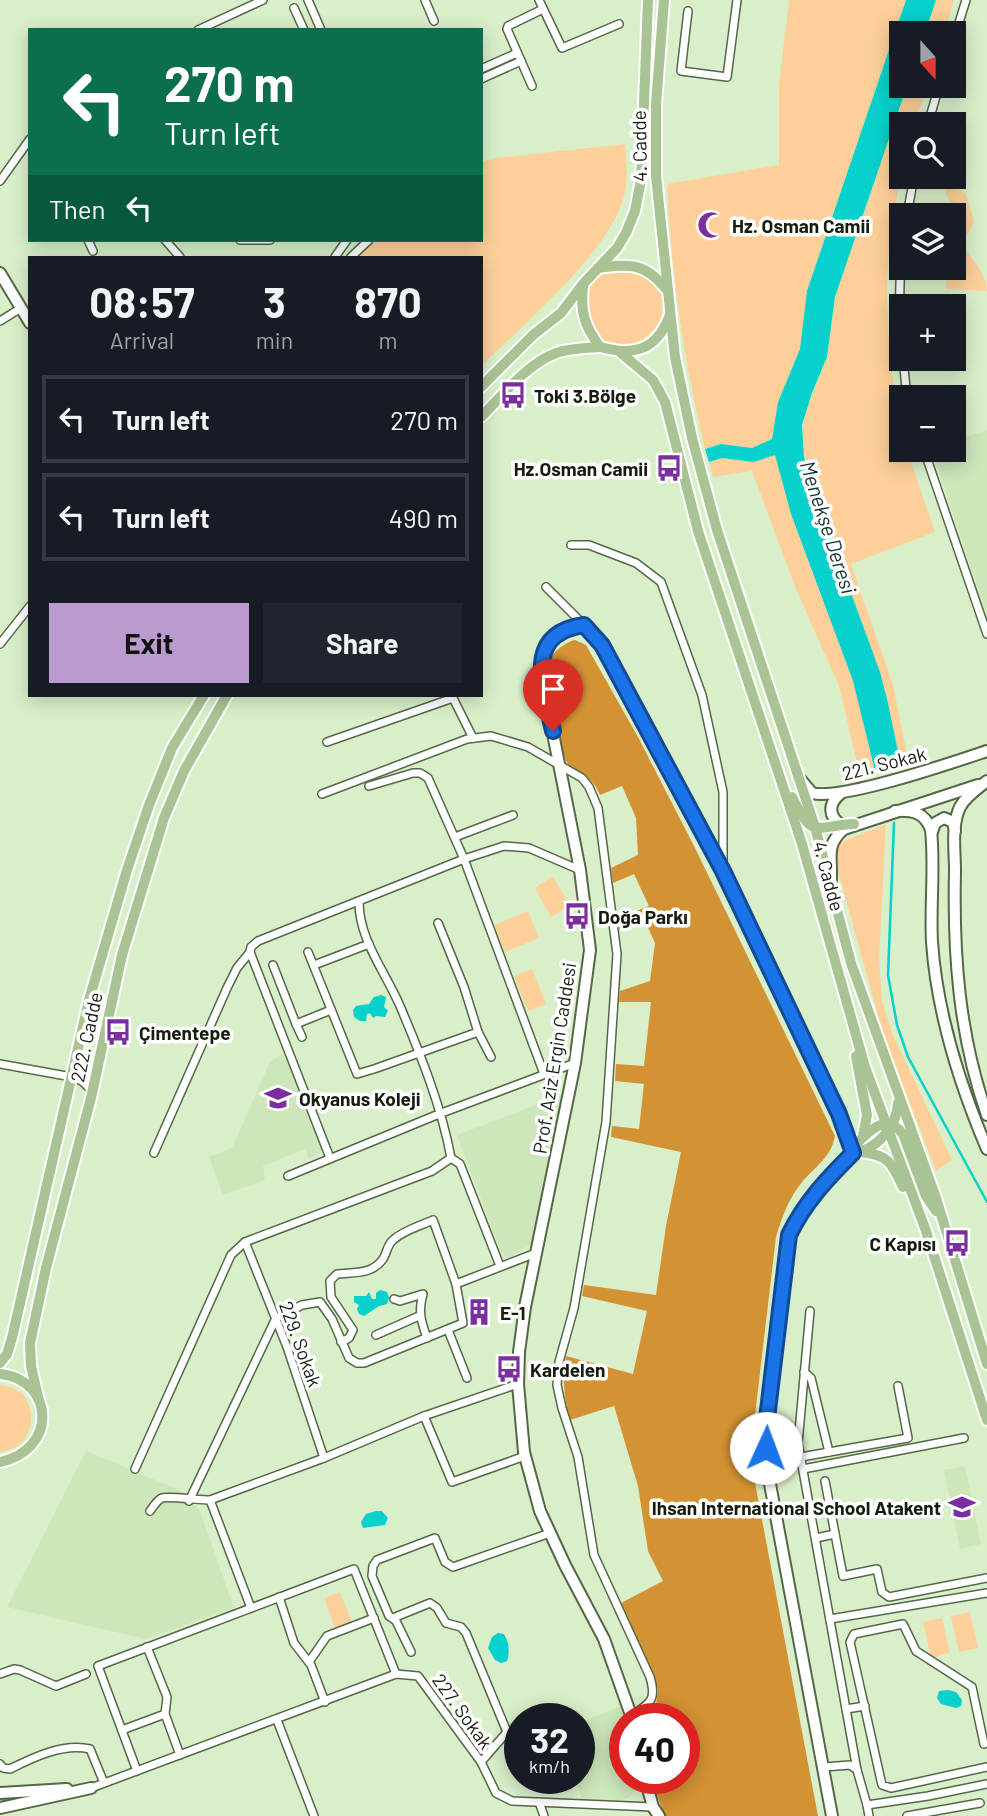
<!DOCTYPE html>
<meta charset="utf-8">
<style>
:root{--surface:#171b24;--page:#20242c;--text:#f1f3f6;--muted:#9ea1a6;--line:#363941;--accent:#bb9acf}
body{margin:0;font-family:Barlow,sans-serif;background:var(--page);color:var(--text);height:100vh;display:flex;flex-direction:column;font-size:26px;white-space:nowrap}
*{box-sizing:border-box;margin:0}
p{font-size:23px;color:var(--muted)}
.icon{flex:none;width:38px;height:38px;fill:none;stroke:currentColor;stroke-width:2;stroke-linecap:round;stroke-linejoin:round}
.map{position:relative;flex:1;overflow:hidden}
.details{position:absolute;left:28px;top:256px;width:455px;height:441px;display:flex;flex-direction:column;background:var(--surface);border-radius:0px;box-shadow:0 4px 18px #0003}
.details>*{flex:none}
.top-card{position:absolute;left:28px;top:28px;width:455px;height:214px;border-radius:0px;box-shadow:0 4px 18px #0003;background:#0b6e4f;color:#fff;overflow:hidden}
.needle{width:46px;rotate:159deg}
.controls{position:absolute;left:889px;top:21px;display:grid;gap:14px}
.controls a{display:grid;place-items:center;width:77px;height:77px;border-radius:0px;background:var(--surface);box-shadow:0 4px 18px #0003;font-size:35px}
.speed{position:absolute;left:504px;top:1703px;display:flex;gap:14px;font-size:35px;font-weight:700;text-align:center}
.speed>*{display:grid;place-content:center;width:91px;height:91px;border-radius:50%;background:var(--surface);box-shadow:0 4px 18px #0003;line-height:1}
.speed small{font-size:18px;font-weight:400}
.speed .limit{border:10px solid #d22;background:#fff;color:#111}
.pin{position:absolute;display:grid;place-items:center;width:60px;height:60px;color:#fff;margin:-72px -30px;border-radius:50% 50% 50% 0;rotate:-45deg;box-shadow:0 0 7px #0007}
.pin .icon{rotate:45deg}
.me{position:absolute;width:77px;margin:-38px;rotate:2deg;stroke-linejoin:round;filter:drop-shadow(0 0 5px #0008)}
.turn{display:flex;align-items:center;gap:24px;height:147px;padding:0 21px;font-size:32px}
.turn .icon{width:91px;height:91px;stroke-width:2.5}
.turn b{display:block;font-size:49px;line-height:60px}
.then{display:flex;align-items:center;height:66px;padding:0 21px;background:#0003;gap:14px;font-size:26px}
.eta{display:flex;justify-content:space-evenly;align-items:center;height:119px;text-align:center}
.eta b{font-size:42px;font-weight:700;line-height:49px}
.cta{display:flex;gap:14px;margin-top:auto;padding:14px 21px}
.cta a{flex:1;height:80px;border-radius:0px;background:var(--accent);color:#111;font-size:28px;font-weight:700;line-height:80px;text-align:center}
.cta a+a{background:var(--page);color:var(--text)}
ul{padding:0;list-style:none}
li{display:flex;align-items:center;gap:21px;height:88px;margin:0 14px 10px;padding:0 7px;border:4px solid var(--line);border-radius:0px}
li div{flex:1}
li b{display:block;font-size:26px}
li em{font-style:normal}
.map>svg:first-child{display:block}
</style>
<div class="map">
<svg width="987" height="1816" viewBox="0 0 987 1816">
<rect width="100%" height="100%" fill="#d9efca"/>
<!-- built -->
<g fill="#cde6ba">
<polygon points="987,430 987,616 932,450 954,450 954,441"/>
<polygon points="282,1054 287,1061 322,1148 321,1153 309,1159 305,1149 263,1166 265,1180 223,1195 209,1157 232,1148 270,1062"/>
<polygon points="562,1095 533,1243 509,1258 501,1253 457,1135"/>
<polygon points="86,1451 182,1491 200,1511 234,1608 146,1639 7,1607"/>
<polygon points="965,1466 981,1544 960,1549 944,1470"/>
<polygon points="621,1706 625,1720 625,1778 636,1778 636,1789 630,1797 617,1802 582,1800 575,1778 579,1778 579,1723"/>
</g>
<!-- green -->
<g fill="#fdd099">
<path d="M789,0h117l-99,291 -7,58 -22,53 -6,37 -20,9 -31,-4 -16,5c-21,-88 -34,-175 -38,-265l112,-19v-81z"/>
<polygon points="936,0 954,0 944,33 925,33"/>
<polygon points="907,86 927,86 915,124 901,124 901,171 889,243 887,286 888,328 891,368 901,425 901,450 907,450 935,532 851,564 893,685 909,764 901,766 884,688 813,490 801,441 806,410 827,357 835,297"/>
<path d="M625,144c1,19 4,40 -3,59 -18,53 -100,123 -141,163v-109h-125l17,-17h108v-78l15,-4z"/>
<path d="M957,185l9,9 8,27 -5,11 -10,11c12,14 27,29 28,48l-41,-2 1,-15h-8v-6h15v-53h-3l-1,-14 -5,-10z"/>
<path d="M635,266c16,12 33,23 27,47 -6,29 -52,48 -70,18 -3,-3 -9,-31 -9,-36 1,-7 9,-19 15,-22 10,-5 26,-5 37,-7z"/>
<polygon points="775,454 791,514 853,681 875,771 860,775 839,686 796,589 752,471 713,477 709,462 722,458 754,462"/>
<polygon points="886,824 879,958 882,1001 893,1035 952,1160 936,1171 883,1033 835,860 835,851 839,843"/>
<polygon points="553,876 570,906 551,917 535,888"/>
<polygon points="528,911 539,938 505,952 494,925"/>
<polygon points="532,969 546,1004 528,1011 514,976"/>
<path d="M0,1385c42,2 41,64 0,67z"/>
<polygon points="340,1592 352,1622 335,1628 324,1598"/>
<polygon points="970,1612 978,1648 959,1652 951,1616"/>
<polygon points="942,1618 950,1653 931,1658 923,1622"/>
</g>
<!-- forest -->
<path fill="#d39233" d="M575,640l11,5 52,92 57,111 140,288c-4,21 -18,29 -32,45 -14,16 -21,36 -27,56l-25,212 2,23 65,344h-153l-15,-38h34v-60h-40l12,-14 2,-14 -39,-86 44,-23 -15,-30 -10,-65 -24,-80 -44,14c-6,-23 -8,-41 -4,-64l67,18 14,-63 -65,-15 2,-11 72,10 10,-69 15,-74 -70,-15 1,-11 27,3 5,-45 -29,-3 1,-17 28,2 7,-64h-32l1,-11 30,-10 5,-38 -11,-24 -25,11 -2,-11 32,-13 -15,-32 -21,9 -2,-15 27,-13 -2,-37 -14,-32 -22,9c-9,-22 -19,-15 -31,-29 -8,-10 -22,-85 -23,-101 4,-10 18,-23 29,-25z"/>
<!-- water -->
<g fill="#07d1cc">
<polygon points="906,0 936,0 925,33 901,33 901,86 907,86 835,297 827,357 812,393 802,425 804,457 813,490 880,672 888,703 901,766 875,771 853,681 791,514 775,455 754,462 722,458 709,462 705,449 721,444 752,448 772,439 778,402 800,349 807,291"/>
<polygon points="381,995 386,997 384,1007 388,1011 385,1017 376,1016 373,1018 370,1013 367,1014 366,1021 360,1021 354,1017 353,1010 356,1006 369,1004 374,997"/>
<polygon points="380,1290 387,1292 389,1298 387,1304 379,1306 364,1316 359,1314 357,1309 359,1305 354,1302 354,1296 366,1296 369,1292 372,1299 376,1299 376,1293"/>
<polygon points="376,1511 382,1511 388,1518 385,1525 363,1528 361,1522 366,1514"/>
<path d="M498,1633l6,1c5,7 6,20 3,27l-6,2 -6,-3 -7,-12 4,-11z"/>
<polygon points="948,1690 956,1692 962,1700 961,1706 956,1708 941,1704 937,1698 939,1691"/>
</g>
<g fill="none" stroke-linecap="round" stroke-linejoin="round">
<!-- stream -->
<polyline stroke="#07d1cc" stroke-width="2.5" points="894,823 888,975 897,1025 908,1057 987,1202"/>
<defs>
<g id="street">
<polyline points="308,0 321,30"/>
<polyline points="425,0 434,21"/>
<polyline points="539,0 562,48 619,24"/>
<polyline points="294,8 304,30"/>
<polyline points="688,11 681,71 727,77 737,0"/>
<polyline points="198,30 263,0"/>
<polyline points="954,39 966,0"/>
<polyline points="481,69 517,53"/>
<polyline points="481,79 521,61"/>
<polyline points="532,86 507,29 508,26 543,9"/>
<polyline points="928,124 939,86"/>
<polyline points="0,181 30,139"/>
<polyline points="907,215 914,177"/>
<polyline points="88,240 93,251"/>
<polyline points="165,240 180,257"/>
<polyline points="240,240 270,240"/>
<polyline points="901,245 899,324 901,344"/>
<polyline points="335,257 347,240"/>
<polyline points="351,257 369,240"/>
<polyline points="0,321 21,308"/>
<polyline points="903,359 907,397"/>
<polyline points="924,450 987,634"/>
<polyline points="571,545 589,545 636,563 661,582 702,695 723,792 723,870"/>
<polyline points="546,587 584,625"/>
<polyline points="0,644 30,606"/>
<polyline points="327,742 453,698 473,738"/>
<polyline points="369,786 413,773 420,773 428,778 464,859 544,1074"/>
<path d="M322,794l145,-55 24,-3 37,11 54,31 7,9 9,21 19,146 -11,168 -32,186 -15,54 -2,23 5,23 16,49 16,98 56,122c7,24 0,26 -19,39"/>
<polyline points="455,837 513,815"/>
<path d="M359,902c0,38 27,71 41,104 20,47 42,102 51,152l9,6 40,102"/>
<polyline points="438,923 464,987 478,1032 491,1057"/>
<polyline points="308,952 357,1074 374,1069 478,1032"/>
<polyline points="273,965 296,1024 331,1010"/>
<polyline points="314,965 369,944"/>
<polyline points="296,1024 302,1037"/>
<polyline points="0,1064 72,1077 82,1081 92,1091"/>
<polyline points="154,1153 227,988 237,968 250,952"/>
<polyline points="330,1158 250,952 251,947 258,941 464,859 504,846 529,848 580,870"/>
<polyline points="288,1176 439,1114 575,1063"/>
<polyline points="245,1242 287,1347 324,1458"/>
<path d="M394,1299l6,2 23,-7c-5,18 -2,27 4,44"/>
<polyline points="810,1311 798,1443 857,1770"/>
<polyline points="448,1330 467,1378"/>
<polyline points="376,1335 419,1316"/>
<path d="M341,1342l8,-4 4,-8 -22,-33 -1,-16 7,-7c16,-2 35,1 46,-15 4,-6 4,-14 10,-19 11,-10 27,-14 40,-20l23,64 80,-31"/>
<polyline points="804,1372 811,1378 829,1452"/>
<polyline points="424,1416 452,1482 525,1456"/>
<polyline points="801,1457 908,1438 898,1386"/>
<polyline points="135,1469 231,1255 245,1242 432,1171 451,1158"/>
<polyline points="803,1469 964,1438"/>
<polyline points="825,1481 843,1576 877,1569 882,1592 889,1597 987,1578"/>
<polyline points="210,1500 251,1608"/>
<polyline points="189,1501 276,1318 302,1305 320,1302 332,1319 349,1358 357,1363 364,1363 463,1323 456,1284"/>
<path d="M150,1511c4,-5 7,-11 12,-13 5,-2 38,2 48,2l114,-42 100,-42 94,-32"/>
<polyline points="816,1538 835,1534"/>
<polyline points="279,1597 294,1643 311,1665 325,1702"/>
<polyline points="393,1618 430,1603 437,1608 446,1623 461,1627 466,1633 507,1732 481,1762"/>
<polyline points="830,1619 987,1593"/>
<polyline points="147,1647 167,1697 165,1714 180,1755"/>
<polyline points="411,1652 396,1621 389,1616 372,1576 373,1566 377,1560 435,1538 445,1562 453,1567 550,1533"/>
<polyline points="309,1662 327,1636 374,1618"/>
<polyline points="0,1674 14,1669 20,1670 56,1686 86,1674"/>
<polyline points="846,1709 865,1706"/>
<polyline points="277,1720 314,1816"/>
<polyline points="122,1730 165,1714"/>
<polyline points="984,1744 972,1687 916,1651 903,1624 854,1634 850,1642 882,1785 891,1788 987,1767"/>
<path d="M0,1764l3,4 7,1c24,-12 53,-26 80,-20l14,34"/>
<polyline points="824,1767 850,1765 857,1770 867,1805 928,1796 987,1784"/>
<polyline points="137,1771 98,1666 354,1569 396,1674"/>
<polyline points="91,1788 396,1674 418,1676 481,1762 496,1793 512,1801 653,1807"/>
<polyline points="539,1802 544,1816"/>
<polyline points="867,1805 869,1816"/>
<polyline points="907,1816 980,1803"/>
</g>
<g id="secondary">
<polyline points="0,273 30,323"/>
<path d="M800,779l12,14c29,8 142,-31 175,-42"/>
<path d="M987,781c-10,8 -21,15 -27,26 -9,19 -5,44 -5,64 -2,84 4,164 32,244"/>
<path d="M840,794c-12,10 -12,23 2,31"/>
<path d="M895,811c17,-1 30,1 36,19 4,37 -1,75 1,112 5,72 27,141 55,207"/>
<polyline points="932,832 935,823 944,818 953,822 955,831"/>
<path d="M831,880c1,-22 -6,-35 13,-51l134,-44"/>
<path d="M632,1718l-28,-79 -39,-74 -25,-54 -16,-59 -6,-68 1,-32 6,-45 50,-244 15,-113 -10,-80 -40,-202c7,-28 13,-38 44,-43l18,20 96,177 141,291 14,40c-26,26 -48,49 -64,82l-23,192 1,41 65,348"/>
<polyline points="645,1778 653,1807 659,1816"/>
<polyline points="0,1793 67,1789"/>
<polyline points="0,1808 91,1788"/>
</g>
<g id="primary">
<polyline points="664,0 656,104 656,176 675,357 692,438 717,530 815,827 851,963 936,1198 987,1364"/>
<path d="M598,268c31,-4 47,-6 68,21"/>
<path d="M583,287c-3,25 2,40 17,60 33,9 56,4 69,-30"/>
<polyline points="621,353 653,380 665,402 698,531 802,844 865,1067 926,1231 987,1420"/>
<polyline points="481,387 533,335 561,313 583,284 617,248 626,233 635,211 641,180 648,0"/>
<path d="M481,417c22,-22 46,-53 75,-64 14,-5 30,-5 44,-6"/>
<path d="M792,797c21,43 22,29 62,27"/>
<polyline points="856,1056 867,1115 863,1136"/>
<path d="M898,1103c-1,23 -21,47 -45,50l2,-8c14,-14 31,-33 48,-11l23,62 10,15"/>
<path d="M861,1152c28,3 31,11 42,35"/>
<polyline points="0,1363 7,1354 12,1338 89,1000 127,870 149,805 172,748 204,695"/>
<path d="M0,1374c55,6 58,76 0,88"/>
<polyline points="39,1401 31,1366 30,1343 46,1268 91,1098 122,955 164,818 184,771 227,695"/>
</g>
</defs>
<!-- street casing -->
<use href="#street" stroke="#546746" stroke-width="10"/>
<!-- secondary casing -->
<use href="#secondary" stroke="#546746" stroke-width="14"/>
<!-- primary casing -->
<use href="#primary" stroke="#fff" stroke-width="14"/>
<!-- street -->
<use href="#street" stroke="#fff" stroke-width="7"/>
<!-- secondary -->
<use href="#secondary" stroke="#fff" stroke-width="10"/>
<!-- primary -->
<use href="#primary" stroke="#aac394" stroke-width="10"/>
</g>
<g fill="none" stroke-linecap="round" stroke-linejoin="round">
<defs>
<path id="route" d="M553,731c-9,-43 -31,-97 31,-106l18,20 121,226 116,243 14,39c-26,26 -48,49 -64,82l-23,192v21"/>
</defs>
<!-- route casing -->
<use href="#route" stroke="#114b97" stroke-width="18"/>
<!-- route -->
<use href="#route" stroke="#1a73e8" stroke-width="12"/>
</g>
<!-- icons -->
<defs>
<symbol id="mosque-bare" viewBox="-9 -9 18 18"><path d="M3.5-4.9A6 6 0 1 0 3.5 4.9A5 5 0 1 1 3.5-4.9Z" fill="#7a2ea0" stroke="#fff" stroke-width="2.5" paint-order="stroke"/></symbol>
<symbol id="bus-bare" viewBox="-9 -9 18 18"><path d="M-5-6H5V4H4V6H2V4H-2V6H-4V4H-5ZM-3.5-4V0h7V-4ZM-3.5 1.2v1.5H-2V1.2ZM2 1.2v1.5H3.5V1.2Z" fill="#7a2ea0" stroke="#fff" stroke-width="2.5" paint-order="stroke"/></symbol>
<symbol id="school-bare" viewBox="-9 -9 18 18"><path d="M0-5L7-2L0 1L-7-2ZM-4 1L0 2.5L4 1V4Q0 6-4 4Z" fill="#7a2ea0" stroke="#fff" stroke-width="2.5" paint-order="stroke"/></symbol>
<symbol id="building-bare" viewBox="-9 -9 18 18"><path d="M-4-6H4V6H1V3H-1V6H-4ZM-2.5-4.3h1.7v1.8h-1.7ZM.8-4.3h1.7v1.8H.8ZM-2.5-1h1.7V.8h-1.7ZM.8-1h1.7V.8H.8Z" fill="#7a2ea0" stroke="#fff" stroke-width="2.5" paint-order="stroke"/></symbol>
</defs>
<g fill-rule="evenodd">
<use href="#mosque-bare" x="692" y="206" width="38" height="38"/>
<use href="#bus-bare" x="494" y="376" width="38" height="38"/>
<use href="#bus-bare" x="650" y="449" width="38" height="38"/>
<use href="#bus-bare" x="558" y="897" width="38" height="38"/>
<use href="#bus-bare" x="99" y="1013" width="38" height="38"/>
<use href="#school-bare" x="259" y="1079" width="38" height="38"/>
<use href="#bus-bare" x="938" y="1224" width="38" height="38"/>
<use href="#building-bare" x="460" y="1293" width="38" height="38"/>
<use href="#bus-bare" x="490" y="1350" width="38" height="38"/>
<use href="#school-bare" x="943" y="1488" width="38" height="38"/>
</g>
<g text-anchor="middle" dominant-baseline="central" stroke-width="7" stroke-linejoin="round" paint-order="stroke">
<!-- street labels -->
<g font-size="19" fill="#151d0f" stroke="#fff">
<text transform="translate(639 146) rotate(-91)">4. Cadde</text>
<text transform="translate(884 763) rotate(-14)">221. Sokak</text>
<text transform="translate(829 876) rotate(75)">4. Cadde</text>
<text transform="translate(86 1037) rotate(-78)">222. Cadde</text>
<text transform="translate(554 1058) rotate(-81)">Prof. Aziz Ergin Caddesi</text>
<text transform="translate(301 1344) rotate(70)">229. Sokak</text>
<text transform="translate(463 1711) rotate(54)">227. Sokak</text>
</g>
<!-- poi labels -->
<g font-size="19" font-weight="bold" fill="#151d0f" stroke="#fff" text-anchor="start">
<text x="732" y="225">Hz. Osman Camii</text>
<text x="534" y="395">Toki 3.Bölge</text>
<text x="648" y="468" text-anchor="end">Hz.Osman Camii</text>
<text x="598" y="916">Doğa Parkı</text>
<text x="139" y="1032">Çimentepe</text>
<text x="299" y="1098">Okyanus Koleji</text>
<text x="936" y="1243" text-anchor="end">C Kapısı</text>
<text x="500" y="1312">E-1</text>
<text x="530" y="1369">Kardelen</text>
<text x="941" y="1507" text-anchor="end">Ihsan International School Atakent</text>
</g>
<!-- water labels -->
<g font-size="21" font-style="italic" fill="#113332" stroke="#fff">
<text transform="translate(829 527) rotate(72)">Menekşe Deresi</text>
</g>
</g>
</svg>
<div class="controls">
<a><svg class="needle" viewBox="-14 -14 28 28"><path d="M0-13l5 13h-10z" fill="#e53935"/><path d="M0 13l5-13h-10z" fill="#9ea1a6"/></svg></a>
<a><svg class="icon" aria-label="search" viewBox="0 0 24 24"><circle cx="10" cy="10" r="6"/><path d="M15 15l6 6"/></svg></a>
<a><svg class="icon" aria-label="layers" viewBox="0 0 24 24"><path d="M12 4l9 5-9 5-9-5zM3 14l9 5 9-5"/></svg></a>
<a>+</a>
<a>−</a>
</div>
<div class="speed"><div>32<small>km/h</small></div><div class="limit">40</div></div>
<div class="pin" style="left:553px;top:731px;background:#d93025"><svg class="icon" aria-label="arrive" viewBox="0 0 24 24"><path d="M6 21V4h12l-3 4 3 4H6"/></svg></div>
<svg class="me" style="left:766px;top:1448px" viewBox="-20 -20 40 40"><circle r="19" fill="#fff"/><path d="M0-13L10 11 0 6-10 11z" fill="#1a73e8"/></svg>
<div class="top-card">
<div class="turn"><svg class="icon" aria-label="left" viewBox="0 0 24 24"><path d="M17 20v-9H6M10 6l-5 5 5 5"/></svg><div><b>270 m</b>Turn left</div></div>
<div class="then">Then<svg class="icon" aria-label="left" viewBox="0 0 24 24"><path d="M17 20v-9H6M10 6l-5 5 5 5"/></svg></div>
</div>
<section class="details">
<div class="eta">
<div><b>08:57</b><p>Arrival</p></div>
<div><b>3</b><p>min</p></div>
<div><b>870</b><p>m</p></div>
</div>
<ul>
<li><svg class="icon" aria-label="left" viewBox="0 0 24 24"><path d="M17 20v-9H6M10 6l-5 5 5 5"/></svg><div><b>Turn left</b></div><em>270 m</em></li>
<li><svg class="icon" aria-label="left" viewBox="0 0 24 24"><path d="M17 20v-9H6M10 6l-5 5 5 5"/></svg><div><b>Turn left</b></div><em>490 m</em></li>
</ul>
<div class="cta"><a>Exit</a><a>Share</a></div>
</section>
</div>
